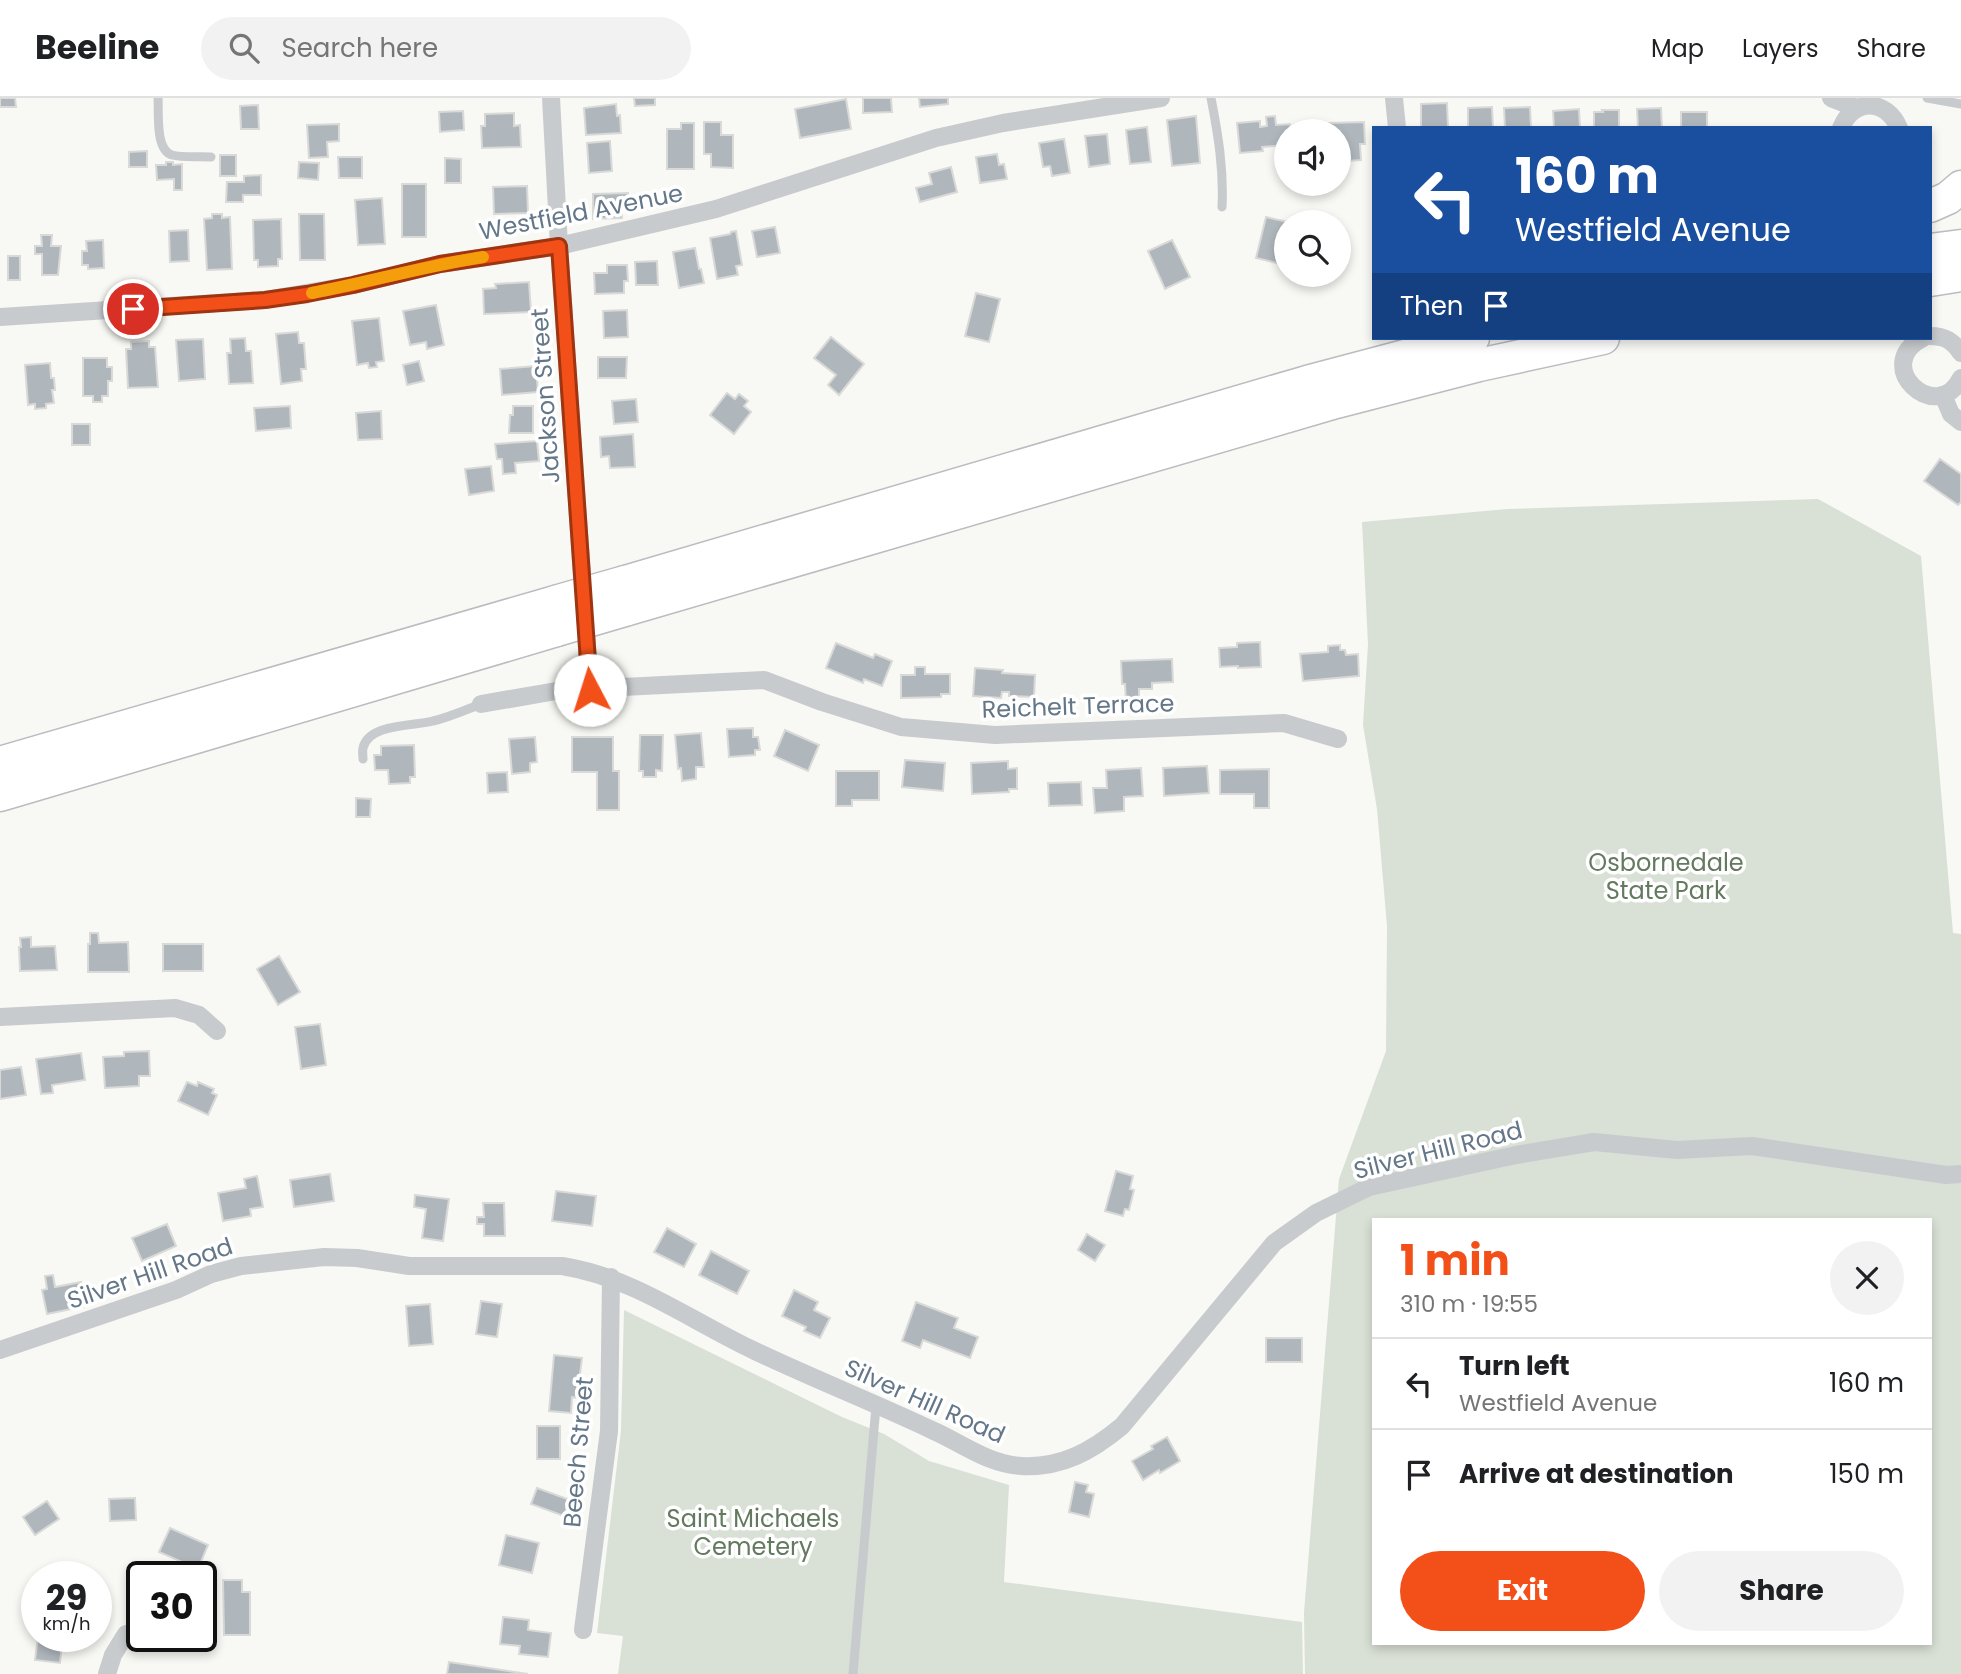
<!DOCTYPE html>
<meta charset="utf-8">
<style>
:root{--surface:#fff;--page:#f2f2f2;--text:#202124;--muted:#757577;--line:#e0e0e0;--accent:#f35019}
body{margin:0;font-family:Poppins,sans-serif;background:var(--page);color:var(--text);height:100vh;display:flex;flex-direction:column;font-size:26px;white-space:nowrap}
*{box-sizing:border-box;margin:0}
p{font-size:23px;color:var(--muted)}
.icon{flex:none;width:38px;height:38px;fill:none;stroke:currentColor;stroke-width:2;stroke-linecap:round;stroke-linejoin:round}
.map{position:relative;flex:1;overflow:hidden}
.details{position:absolute;left:1372px;top:1120px;width:560px;height:427px;display:flex;flex-direction:column;background:var(--surface);border-radius:0px;box-shadow:0 4px 10px #0003}
.details>*{flex:none}
.banner{position:absolute;left:1372px;top:28px;width:560px;height:214px;border-radius:0px;box-shadow:0 4px 10px #0003;background:#1a4fa0;color:#fff;overflow:hidden}
.controls{position:absolute;left:1274px;top:21px;display:grid;gap:14px}
.controls a{display:grid;place-items:center;width:77px;height:77px;border-radius:50%;background:var(--surface);box-shadow:0 4px 10px #0003;font-size:35px}
.speed{position:absolute;left:21px;top:1463px;display:flex;gap:14px;font-size:35px;font-weight:700;text-align:center}
.speed>*{display:grid;place-content:center;width:91px;height:91px;border-radius:50%;background:var(--surface);box-shadow:0 4px 10px #0003;line-height:1}
.speed small{font-size:18px;font-weight:400}
.speed .limit{border:4px solid #111;border-radius:10px;background:#fff;color:#111}
.pin{position:absolute;display:grid;place-items:center;width:60px;height:60px;color:#fff;margin:-30px;border:4px solid #fff;border-radius:50%;box-shadow:0 2px 7px #0007}
.me{position:absolute;width:77px;margin:-38px;rotate:355deg;stroke-linejoin:round;filter:drop-shadow(0 0 5px #0008)}
.turn{display:flex;align-items:center;gap:24px;height:147px;padding:0 28px;font-size:32px}
.turn .icon{width:91px;height:91px;stroke-width:2.5}
.turn b{display:block;font-size:49px;line-height:60px}
.then{display:flex;align-items:center;height:66px;padding:0 28px;background:#0003;gap:14px;font-size:26px}
.round{display:grid;place-items:center;flex:none;width:74px;height:74px;border-radius:37px;background:var(--page)}
.overview{display:flex;align-items:center;justify-content:space-between;height:119px;padding:0 28px}
h1{font-size:42px;font-weight:700;line-height:52px;color:var(--accent)}
.action{display:flex;gap:14px;margin-top:auto;padding:14px 28px}
.action a{flex:1;height:80px;border-radius:42px;background:var(--accent);color:#fff;font-size:28px;font-weight:700;line-height:80px;text-align:center}
.action a+a{background:var(--page);color:var(--text)}
ul{padding:0;list-style:none}
li{display:flex;align-items:center;gap:21px;height:91px;padding:0 28px;border-top:2px solid var(--line)}
li div{flex:1}
li b{display:block;font-size:26px}
li em{font-style:normal}
header{display:flex;align-items:center;gap:42px;box-sizing:border-box;height:98px;padding:0 35px;background:var(--surface);border-bottom:2px solid var(--line)}
header strong{font-size:33px}
nav{display:flex;gap:38px;margin-inline-start:auto;font-size:24px}
.search{width:490px;height:63px;background:var(--page);display:flex;align-items:center;gap:18px;box-sizing:border-box;padding:0 24px;border-radius:38px;color:var(--muted);font-size:26px}
.map>svg:first-child{display:block}
</style>
<header>
<strong>Beeline</strong>
<div class="search"><svg class="icon" aria-label="search" viewBox="0 0 24 24"><circle cx="10" cy="10" r="6"/><path d="M15 15l6 6"/></svg>Search here</div>
<nav><a>Map</a><a>Layers</a><a>Share</a></nav>
</header>
<div class="map">
<svg width="1961" height="1576" viewBox="0 0 1961 1576">
<rect width="100%" height="100%" fill="#f8f8f4"/>
<!-- green -->
<g fill="#d9e0d5" fill-rule="evenodd">
<path d="M1818,401l103,57 32,377 8,1v740h-656l-1,-61 35,-434 47,-128 1,-125 -10,-117 -14,-84 5,-81 -6,-122 146,-13zM1374,1122h556v423h-556z"/>
<polygon points="624,1212 842,1319 884,1336 929,1363 1009,1387 1004,1484 1302,1524 1303,1576 618,1576 623,1538 597,1535 621,1333"/>
</g>
<!-- building -->
<g fill="#afb7bd" stroke="#d9d9d7" stroke-width="2">
<polygon points="0,0 15,0 16,9 0,9"/>
<polygon points="634,0 655,0 655,7 635,8"/>
<polygon points="863,0 891,0 892,14 863,15"/>
<polygon points="919,0 948,0 948,6 920,9"/>
<polygon points="846,1 851,31 800,40 795,11"/>
<polygon points="1447,5 1448,30 1421,30 1421,6"/>
<polygon points="616,6 617,18 620,17 621,35 586,37 584,10"/>
<polygon points="258,7 259,31 241,31 240,8"/>
<polygon points="1492,9 1493,30 1468,30 1468,10"/>
<polygon points="1530,9 1531,30 1505,30 1504,10"/>
<polygon points="1661,10 1662,30 1638,30 1637,11"/>
<polygon points="1579,11 1580,30 1554,30 1553,13"/>
<polygon points="1602,12 1619,12 1619,30 1594,30 1594,14 1603,14"/>
<polygon points="463,13 464,32 440,34 439,14"/>
<rect x="1681" y="14" width="26" height="16"/>
<polygon points="514,15 514,28 520,27 521,49 482,50 481,28 485,28 485,16"/>
<polygon points="1196,18 1200,65 1172,68 1167,22"/>
<polygon points="1275,18 1276,27 1290,26 1291,33 1286,33 1286,47 1262,49 1263,53 1240,55 1237,25 1260,23 1260,29 1267,28 1266,19"/>
<polygon points="704,24 721,24 721,37 733,37 733,70 711,69 711,56 704,56"/>
<polygon points="1364,24 1365,46 1360,46 1361,62 1347,63 1347,47 1339,47 1339,33 1329,33 1329,25"/>
<polygon points="681,25 694,25 694,71 667,71 667,31 681,31"/>
<polygon points="339,26 339,43 327,44 328,59 309,60 307,27"/>
<polygon points="1147,29 1151,64 1130,66 1126,32"/>
<polygon points="1107,36 1110,66 1089,69 1085,38"/>
<polygon points="1064,41 1070,75 1052,78 1050,68 1043,69 1039,45"/>
<polygon points="610,43 612,73 589,75 587,45"/>
<polygon points="147,53 147,69 129,69 129,54"/>
<polygon points="997,56 999,67 1004,66 1007,81 980,85 976,59"/>
<rect x="220" y="57" width="16" height="21"/>
<polygon points="338,59 362,59 362,80 339,80"/>
<polygon points="445,60 461,61 461,85 445,85"/>
<polygon points="166,64 173,64 173,67 182,66 182,92 174,92 174,81 157,82 156,67 166,67"/>
<polygon points="299,64 319,65 318,82 298,80"/>
<polygon points="951,69 957,94 920,104 916,90 932,86 929,75"/>
<polygon points="261,77 261,97 243,97 243,104 226,104 227,84 244,84 244,78"/>
<rect x="402" y="86" width="24" height="53"/>
<polygon points="527,88 528,115 494,116 493,89"/>
<polygon points="628,95 629,109 622,110 622,120 593,121 593,96"/>
<polygon points="382,100 385,146 358,147 355,102"/>
<polygon points="212,116 222,116 222,120 230,119 232,171 207,172 204,121 212,120"/>
<polygon points="299,116 324,116 325,162 300,162"/>
<polygon points="1266,119 1288,124 1286,124 1286,143 1281,166 1256,160"/>
<polygon points="281,121 282,161 278,161 278,168 258,169 258,162 254,162 253,122"/>
<polygon points="775,129 780,155 757,159 752,133"/>
<polygon points="188,132 189,163 170,164 169,133"/>
<polygon points="736,133 742,167 736,168 738,177 717,181 710,140 730,136 731,134"/>
<polygon points="41,137 52,137 51,148 61,148 58,177 42,177 42,156 35,156 35,148 42,148"/>
<polygon points="103,142 104,170 88,171 88,167 82,167 82,153 87,153 86,143"/>
<polygon points="1172,142 1190,179 1165,191 1148,153"/>
<polygon points="695,150 699,171 701,171 704,185 679,190 673,154"/>
<rect x="8" y="158" width="12" height="24"/>
<polygon points="657,163 658,187 636,187 635,164"/>
<polygon points="607,167 627,167 628,183 624,183 624,195 595,196 594,175 607,175"/>
<polygon points="529,184 531,214 484,216 483,191 496,190 495,186"/>
<polygon points="976,195 1000,201 989,244 965,238"/>
<polygon points="436,207 444,247 427,251 426,244 410,247 403,213"/>
<polygon points="627,212 628,239 604,240 603,213"/>
<polygon points="379,220 384,263 376,264 377,269 369,270 368,265 357,267 352,223"/>
<polygon points="298,234 299,245 304,245 306,271 301,271 302,283 281,286 276,236"/>
<polygon points="831,239 864,266 839,297 828,287 836,277 814,260"/>
<polygon points="245,240 246,253 251,253 253,285 229,286 227,255 231,255 230,241"/>
<polygon points="203,241 205,281 179,283 176,242"/>
<polygon points="149,243 149,249 155,249 158,289 128,290 126,251 131,251 131,244"/>
<polygon points="598,259 627,259 626,280 598,280"/>
<polygon points="83,260 107,260 107,269 112,269 112,283 108,283 108,298 102,298 102,304 93,304 93,298 83,298"/>
<polygon points="419,263 424,283 407,287 403,267"/>
<polygon points="50,265 51,280 54,280 55,292 52,292 54,305 46,306 46,310 35,311 35,306 28,307 25,267"/>
<polygon points="536,268 538,294 502,297 500,271"/>
<polygon points="727,295 735,301 739,296 748,303 744,308 751,314 734,336 710,317"/>
<polygon points="636,301 638,324 614,326 612,303"/>
<polygon points="290,308 291,330 256,333 254,310"/>
<polygon points="513,308 533,308 533,335 509,335 510,317 513,317"/>
<polygon points="381,313 382,341 358,342 356,315"/>
<rect x="72" y="326" width="18" height="21"/>
<polygon points="633,336 635,369 610,370 609,358 601,359 600,339"/>
<polygon points="537,343 539,363 515,365 516,375 503,376 502,361 497,361 495,346"/>
<polygon points="1940,361 1961,376 1961,404 1958,407 1924,383"/>
<polygon points="491,368 494,393 469,397 465,371"/>
<polygon points="1260,544 1261,569 1238,570 1238,568 1220,569 1219,550 1237,549 1237,545"/>
<polygon points="836,545 873,560 875,556 892,563 882,588 864,581 863,585 826,570"/>
<polygon points="1340,547 1340,552 1345,552 1346,557 1358,556 1359,578 1303,583 1300,556 1328,554 1328,548"/>
<polygon points="1172,561 1173,584 1152,585 1152,591 1139,591 1139,603 1126,604 1125,586 1122,586 1121,563"/>
<polygon points="915,569 925,569 925,576 950,576 950,596 941,596 941,599 901,600 901,577 915,577"/>
<polygon points="975,570 1003,572 1002,575 1035,577 1034,599 1009,598 1009,594 1002,594 1001,600 973,598"/>
<polygon points="753,630 753,639 758,639 760,652 755,652 755,657 729,659 727,631"/>
<polygon points="785,632 819,647 808,673 774,658"/>
<polygon points="701,635 704,669 696,669 696,681 682,683 681,670 678,671 675,637"/>
<polygon points="640,637 663,637 662,673 656,672 656,679 643,679 643,673 639,673"/>
<polygon points="535,639 537,664 530,665 530,674 512,676 509,641"/>
<polygon points="572,639 613,639 613,673 619,673 619,712 597,712 597,674 572,674"/>
<polygon points="414,647 415,679 410,679 410,685 389,686 388,672 375,672 374,657 381,657 381,648"/>
<polygon points="905,662 945,665 943,693 902,689"/>
<polygon points="1008,663 1008,671 1017,670 1017,691 1009,691 1009,694 972,696 971,665"/>
<polygon points="1207,668 1209,695 1164,698 1163,670"/>
<polygon points="1141,670 1143,698 1124,699 1124,713 1095,715 1093,690 1107,690 1106,672"/>
<polygon points="1269,671 1269,710 1254,710 1254,696 1220,696 1220,672"/>
<polygon points="836,673 879,673 879,702 852,702 852,708 836,708"/>
<polygon points="507,674 508,694 488,695 487,675"/>
<polygon points="1081,684 1082,707 1049,708 1048,685"/>
<polygon points="356,700 371,701 370,719 356,719"/>
<polygon points="90,835 98,835 99,845 128,844 129,874 88,874 88,846 90,846"/>
<polygon points="31,839 31,849 55,848 57,872 20,873 19,849 21,849 20,840"/>
<rect x="163" y="846" width="40" height="27"/>
<polygon points="279,858 300,894 278,907 257,871"/>
<polygon points="320,926 326,967 301,971 295,929"/>
<polygon points="149,953 150,978 139,978 139,988 105,990 103,959 124,958 124,954"/>
<polygon points="81,955 85,982 52,987 53,995 41,996 36,961"/>
<polygon points="21,969 26,997 0,1001 0,972"/>
<polygon points="187,984 197,988 198,984 214,991 212,995 217,997 208,1017 178,1003"/>
<polygon points="1116,1073 1133,1078 1130,1091 1134,1092 1129,1112 1125,1111 1123,1118 1105,1113"/>
<polygon points="330,1076 334,1103 294,1109 290,1082"/>
<polygon points="257,1078 263,1109 250,1111 251,1118 223,1123 218,1095 246,1090 244,1081"/>
<polygon points="556,1093 596,1098 592,1128 552,1123"/>
<polygon points="415,1097 449,1101 443,1143 422,1140 426,1111 414,1109"/>
<polygon points="483,1105 504,1105 505,1138 484,1138 484,1126 477,1126 477,1119 484,1119"/>
<polygon points="167,1126 176,1148 142,1163 132,1140"/>
<polygon points="667,1130 696,1146 684,1169 654,1154"/>
<polygon points="1087,1136 1105,1147 1095,1163 1078,1152"/>
<polygon points="711,1153 749,1173 737,1196 699,1177"/>
<polygon points="53,1177 55,1189 81,1184 86,1208 47,1216 42,1192 47,1191 45,1178"/>
<polygon points="794,1192 818,1204 814,1212 830,1220 820,1240 804,1233 806,1229 782,1218"/>
<polygon points="481,1203 502,1206 497,1239 476,1236"/>
<polygon points="916,1204 958,1220 954,1230 978,1239 970,1260 923,1242 920,1250 902,1243"/>
<polygon points="430,1206 433,1246 409,1248 406,1208"/>
<rect x="1266" y="1240" width="36" height="24"/>
<polygon points="554,1257 582,1260 577,1300 572,1299 571,1315 549,1313"/>
<rect x="537" y="1328" width="23" height="33"/>
<polygon points="1167,1339 1180,1363 1160,1375 1159,1372 1143,1382 1132,1363 1153,1351 1151,1348"/>
<polygon points="1075,1384 1088,1387 1086,1394 1094,1396 1089,1419 1069,1414"/>
<polygon points="537,1390 570,1402 564,1418 531,1406"/>
<polygon points="135,1400 136,1422 110,1423 109,1401"/>
<polygon points="47,1403 59,1421 35,1437 23,1419"/>
<polygon points="170,1430 208,1447 198,1471 159,1454"/>
<polygon points="506,1437 539,1445 532,1475 499,1467"/>
<polygon points="223,1482 242,1482 242,1494 250,1494 250,1537 224,1537"/>
<polygon points="503,1519 529,1522 528,1532 551,1535 548,1559 519,1556 520,1548 500,1546"/>
<polygon points="38,1538 63,1538 60,1565 35,1562"/>
<polygon points="449,1564 528,1576 447,1576"/>
</g>
<g fill="none" stroke-linecap="round" stroke-linejoin="round">
<defs>
<g id="motorway">
<polyline points="1930,108 1948,100 1961,89"/>
<polyline points="1930,152 1961,148"/>
<polyline points="1930,182 1961,177"/>
<polyline points="625,484 1307,284 1473,240"/>
<polyline points="625,512 1336,304 1479,267 1603,240"/>
<polyline points="0,665 555,504"/>
<polyline points="0,697 557,532"/>
</g>
</defs>
<!-- motorway casing -->
<use href="#motorway" stroke="#b9bdc0" stroke-width="35"/>
<!-- service -->
<g stroke="#c7cbce" stroke-width="9">
<path d="M158,0c1,15 -3,52 14,57 12,3 27,1 39,2"/>
<path d="M1211,0c7,36 13,72 11,109"/>
<polyline points="1927,0 1961,6"/>
<path d="M363,661c0,-4 -1,-7 0,-11 5,-25 53,-22 70,-27 17,-4 32,-11 48,-17"/>
<polyline points="853,1576 876,1308"/>
</g>
<!-- minor -->
<g stroke="#c7cbce" stroke-width="18">
<polyline points="551,0 559,148 590,592"/>
<polyline points="1394,0 1397,30"/>
<polyline points="1831,0 1854,9"/>
<path d="M1841,30c12,-30 45,-30 58,0"/>
<polyline points="0,219 265,202 353,187 440,166 559,148 716,111 936,40 1003,25 1161,0"/>
<path d="M1930,238c15,0 23,5 31,17"/>
<path d="M1923,240c-53,27 14,89 38,40"/>
<polyline points="1943,297 1951,316 1961,324"/>
<polyline points="481,606 562,592 764,582 822,604 901,629 995,637 1284,625 1338,641"/>
<polyline points="0,919 175,910 199,917 217,933"/>
<path d="M0,1252l176,-60 35,-16 30,-8 83,-9 33,1 52,8h153c71,11 129,55 193,85 59,28 120,52 179,80 29,13 54,33 87,35 41,2 71,-15 101,-40l152,-183 42,-30 53,-26 147,-32 78,-13 83,8 75,-4 194,29 15,-1"/>
<polyline points="583,1532 609,1333 611,1179"/>
<polyline points="107,1576 113,1557 126,1536"/>
</g>
<!-- motorway -->
<use href="#motorway" stroke="#fff" stroke-width="32"/>
<defs>
<g id="motorway-bridge">
<polyline points="555,504 625,484"/>
<polyline points="557,532 625,512"/>
</g>
</defs>
<!-- motorway-bridge casing -->
<use href="#motorway-bridge" stroke="#b9bdc0" stroke-width="35" stroke-linecap="butt"/>
<!-- motorway-bridge -->
<use href="#motorway-bridge" stroke="#fff" stroke-width="32"/>
</g>
<g fill="none" stroke-linecap="round" stroke-linejoin="round">
<defs>
<polyline id="route" points="133,211 265,202 307,196 353,187 440,166 559,148 590,592"/>
</defs>
<!-- route casing -->
<use href="#route" stroke="#9e3410" stroke-width="18"/>
<!-- route -->
<use href="#route" stroke="#f35019" stroke-width="12"/>
<!-- slow -->
<path stroke="#f59e0b" stroke-width="12" d="M312,195c57,-11 113,-27 171,-36"/>
</g>
<g text-anchor="middle" dominant-baseline="central" stroke-width="7" stroke-linejoin="round" paint-order="stroke">
<!-- street labels -->
<g font-size="24" fill="#647788" stroke="#fff">
<text transform="translate(581 114) rotate(-11)">Westfield Avenue</text>
<text transform="translate(545 298) rotate(-94)">Jackson Street</text>
<text transform="translate(1078 608) rotate(-2)">Reichelt Terrace</text>
<text transform="translate(1438 1052) rotate(-14)">Silver Hill Road</text>
<text transform="translate(150 1175) rotate(-19)">Silver Hill Road</text>
<text transform="translate(925 1303) rotate(24)">Silver Hill Road</text>
<text transform="translate(578 1354) rotate(-85)">Beech Street</text>
</g>
<!-- park labels -->
<g font-size="24" fill="#647a5f" stroke="#fff">
<text x="1666" y="764">Osbornedale<tspan x="1666" dy="28">State Park</tspan></text>
<text x="753" y="1420">Saint Michaels<tspan x="753" dy="28">Cemetery</tspan></text>
</g>
</g>
</svg>
<div class="controls">
<a><svg class="icon" aria-label="sound" viewBox="0 0 24 24"><path d="M4 9h4l5-4v14l-5-4H4zM17 9q2 3 0 6"/></svg></a>
<a><svg class="icon" aria-label="search" viewBox="0 0 24 24"><circle cx="10" cy="10" r="6"/><path d="M15 15l6 6"/></svg></a>
</div>
<div class="speed"><div>29<small>km/h</small></div><div class="limit">30</div></div>
<div class="pin" style="left:133px;top:211px;background:#d93025"><svg class="icon" aria-label="arrive" viewBox="0 0 24 24"><path d="M6 21V4h12l-3 4 3 4H6"/></svg></div>
<svg class="me" style="left:590px;top:592px" viewBox="-20 -20 40 40"><circle r="19" fill="#fff"/><path d="M0-13L10 11 0 6-10 11z" fill="#f35019"/></svg>
<div class="banner">
<div class="turn"><svg class="icon" aria-label="left" viewBox="0 0 24 24"><path d="M17 20v-9H6M10 6l-5 5 5 5"/></svg><div><b>160 m</b>Westfield Avenue</div></div>
<div class="then">Then<svg class="icon" aria-label="arrive" viewBox="0 0 24 24"><path d="M6 21V4h12l-3 4 3 4H6"/></svg></div>
</div>
<section class="details">
<div class="overview"><div><h1>1 min</h1><p>310 m · 19:55</p></div><a class="round"><svg class="icon" aria-label="close" viewBox="0 0 24 24"><path d="M6 6l12 12M18 6L6 18"/></svg></a></div>
<ul>
<li><svg class="icon" aria-label="left" viewBox="0 0 24 24"><path d="M17 20v-9H6M10 6l-5 5 5 5"/></svg><div><b>Turn left</b><p>Westfield Avenue</p></div><em>160 m</em></li>
<li><svg class="icon" aria-label="arrive" viewBox="0 0 24 24"><path d="M6 21V4h12l-3 4 3 4H6"/></svg><div><b>Arrive at destination</b></div><em>150 m</em></li>
</ul>
<div class="action"><a>Exit</a><a>Share</a></div>
</section>
</div>
